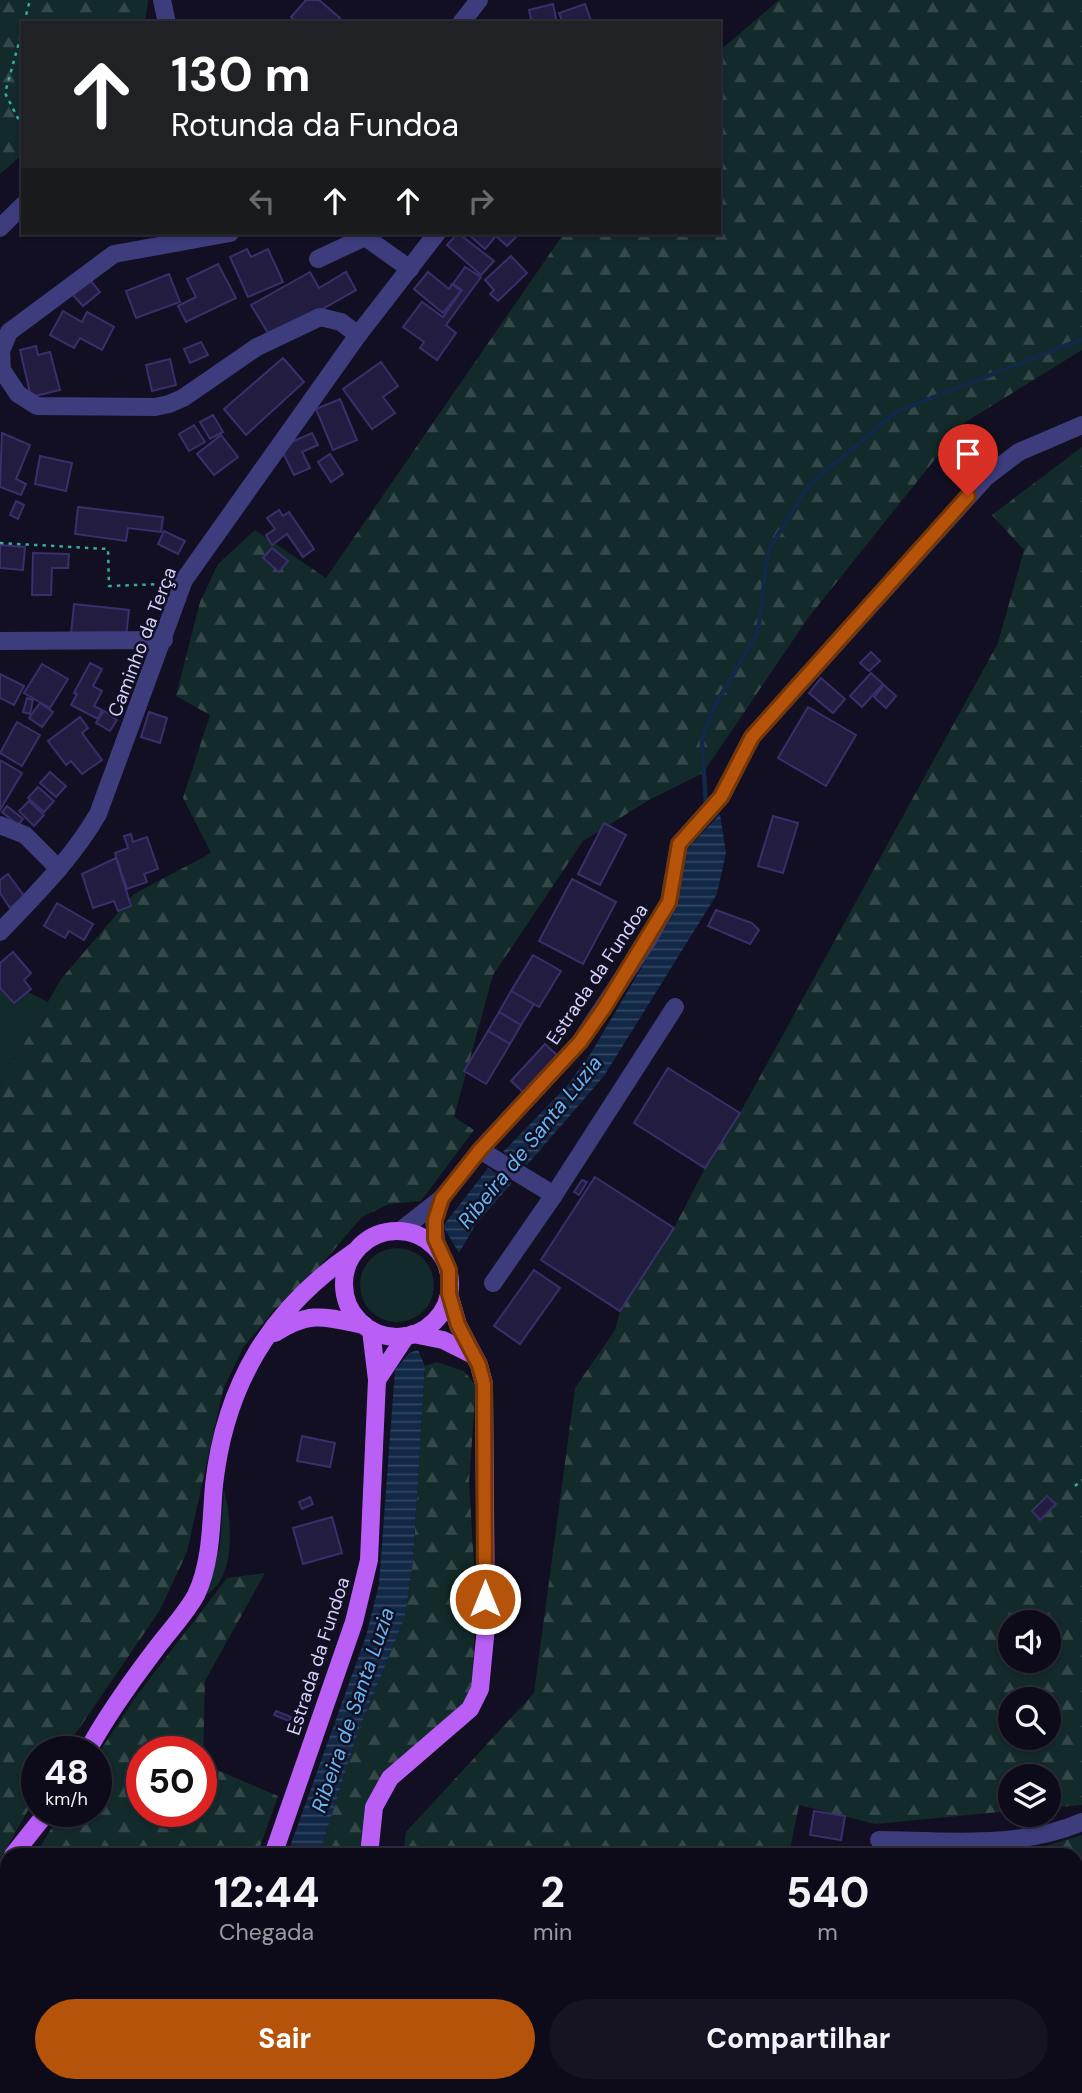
<!DOCTYPE html>
<html lang="pt">
<meta charset="utf-8">
<style>
:root{--surface:#0d0b19;--page:#161422;--text:#f1f3f6;--muted:#9a9ba2;--line:#2d2b38;--accent:#b45309}
body{margin:0;font-family:"DM Sans",sans-serif;background:var(--page);color:var(--text);height:100vh;display:flex;flex-direction:column;font-size:26px;white-space:nowrap}
*{box-sizing:border-box;margin:0}
p{font-size:23px;color:var(--muted)}
.icon{flex:none;width:38px;height:38px;fill:none;stroke:currentColor;stroke-width:2;stroke-linecap:round;stroke-linejoin:round}
.map{position:relative;flex:1;overflow:hidden}
.side{position:absolute;left:0px;top:1848px;width:1083px;height:245px;display:flex;flex-direction:column;background:var(--surface);border-radius:21px 21px 0 0;box-shadow:0 2px 5px #0004,0 0 0 2px var(--line)}
.side>*{flex:none}
.guide{position:absolute;left:21px;top:21px;width:700px;height:214px;border-radius:0px;box-shadow:0 2px 5px #0004,0 0 0 2px var(--line);background:#202124;color:#fff;overflow:hidden}
.fabs{position:absolute;left:998px;top:1610px;display:grid;gap:14px}
.fabs a{display:grid;place-items:center;width:63px;height:63px;border-radius:50%;background:var(--surface);box-shadow:0 2px 5px #0004,0 0 0 2px var(--line);font-size:35px}
.speed{position:absolute;left:21px;top:1736px;display:flex;gap:14px;font-size:35px;font-weight:700;text-align:center}
.speed>*{display:grid;place-content:center;width:91px;height:91px;border-radius:50%;background:var(--surface);box-shadow:0 2px 5px #0004,0 0 0 2px var(--line);line-height:1}
.speed small{font-size:18px;font-weight:400}
.speed .limit{border:10px solid #d22;background:#fff;color:#111}
.pin{position:absolute;display:grid;place-items:center;width:60px;height:60px;color:#fff;margin:-72px -30px;border-radius:50% 50% 50% 0;rotate:-45deg;box-shadow:0 0 7px #0007}
.pin .icon{rotate:45deg}
.me{position:absolute;width:77px;margin:-38px;rotate:0deg;stroke-linejoin:round;filter:drop-shadow(0 0 5px #0008)}
.turn{display:flex;align-items:center;gap:24px;height:147px;padding:0 35px;font-size:32px}
.turn .icon{width:91px;height:91px;stroke-width:2.5}
.turn b{display:block;font-size:49px;line-height:60px}
.lanes{display:flex;align-items:center;height:66px;padding:0 35px;background:#0003;justify-content:center;gap:35px;direction:ltr}
.lanes .off{opacity:.35}
.eta{display:flex;justify-content:space-evenly;align-items:center;height:119px;text-align:center}
.eta b{font-size:42px;font-weight:800;line-height:49px}
.action{display:flex;gap:14px;margin-top:auto;padding:14px 35px}
.action a{flex:1;height:80px;border-radius:42px;background:var(--accent);color:#fff;font-size:28px;font-weight:800;line-height:80px;text-align:center}
.action a+a{background:var(--page);color:var(--text)}
.map>svg:first-child{display:block}
</style>
<div class="map">
<svg width="1082" height="2093" viewBox="0 0 1082 2093">
<defs>
<pattern id="forest-firs" width="22" height="20" patternUnits="userSpaceOnUse" patternTransform="scale(1.75)"><rect width="22" height="20" fill="#122a29"/><path d="M5 1l3.5 6h-7zM16 11l3.5 6h-7z" fill="#344849"/></pattern>
<pattern id="water-rules" width="6" height="5" patternUnits="userSpaceOnUse" patternTransform="scale(1.75)"><rect width="6" height="5" fill="#112847"/><path d="M0 2.5h6" fill="none" stroke="#334662"/></pattern>
</defs>
<rect width="100%" height="100%" fill="#110f21"/>
<!-- green -->
<g fill="#122a29">
<polygon points="0,978 48,1002 0,1086"/>
<circle cx="397" cy="1285" r="37"/>
<path d="M224,1490c8,29 13,88 -18,105l14,-49z"/>
</g>
<!-- forest -->
<g fill="url(#forest-firs)" fill-rule="evenodd">
<polygon points="0,0 148,0 145,23 23,23 23,154 0,174"/>
<polygon points="779,0 1082,0 1082,350 964,423 808,618 703,773 649,800 583,841 493,975 454,1117 474,1130 421,1201 389,1204 362,1217 309,1279 274,1310 243,1348 223,1390 187,1552 160,1610 63,1752 37,1752 37,1794 0,1860 0,1086 61,979 134,894 211,853 183,798 210,715 176,696 200,602 218,564 255,530 326,578 564,233 719,233 719,51"/>
<path d="M1082,447v1358l-34,3v-32h-38v35l-135,13 -76,-19 -10,50h-386l3,-23 128,-139 41,-305 40,-58 5,-19 54,-83 31,-60 35,-55 258,-470 26,-93 -32,-35zM1010,1622h38v39h-38zM1010,1699h38v39h-38z"/>
<polygon points="437,1362 464,1371 476,1386 469,1482 476,1596 472,1697 384,1773 365,1806 361,1855 319,1855 358,1732 405,1617 413,1560 425,1366"/>
<path d="M265,1573l-60,108 -2,83 75,32 -21,59h-222l27,-44h34v-54l41,-62 90,-117zM142,1752h59v59h-59z"/>
<polygon points="1082,1835 1082,1884 1076,1887 1076,1855 1015,1855"/>
<polygon points="7,1909 7,2059 0,2046 0,1923"/>
<polygon points="1082,1958 1082,2002 1076,2003 1076,1959"/>
<polygon points="22,2086 180,2086 177,2093 26,2093"/>
<polygon points="253,2086 347,2086 345,2093 251,2093"/>
<polygon points="368,2086 727,2086 720,2093 367,2093"/>
</g>
<!-- water -->
<g fill="url(#water-rules)">
<polygon points="720,814 726,853 717,894 604,1076 527,1165 506,1154 503,1152 567,1086 591,1053 672,916 678,903 687,849"/>
<polygon points="488,1168 512,1183 476,1224 459,1253 443,1226"/>
<polygon points="418,1350 425,1366 413,1560 405,1617 358,1732 319,1855 287,1855 366,1636 379,1584 395,1370 409,1353"/>
<polygon points="206,2086 236,2086 234,2093 204,2093"/>
</g>
<g fill="none" stroke-linecap="round" stroke-linejoin="round">
<!-- stream -->
<g stroke="#112847" stroke-width="4.5">
<polyline points="706,804 702,742 706,727 717,702 758,632 768,551 808,486 896,412 1082,339"/>
<polyline points="1076,1929 1082,1924"/>
<polyline points="599,2093 621,2086"/>
</g>
</g>
<!-- building -->
<g fill="#221c41" stroke="#392f6b" stroke-width="2">
<polygon points="306,0 319,0 340,18 335,23 297,23 291,17"/>
<polygon points="553,4 557,23 532,23 529,10"/>
<polygon points="585,4 592,23 563,23 559,13"/>
<polygon points="458,233 494,261 481,275 447,245"/>
<polygon points="467,233 511,233 516,237 507,246 496,236 485,249"/>
<polygon points="247,249 251,257 268,249 283,282 248,297 230,257"/>
<polygon points="511,256 527,273 498,301 490,294 494,290 485,280"/>
<polygon points="218,264 236,298 186,322 178,306 196,297 187,279"/>
<polygon points="465,267 481,277 446,325 456,333 437,360 420,348 424,342 403,327 422,302 443,317 462,290 453,284"/>
<polygon points="310,272 319,288 346,272 356,290 271,338 251,305"/>
<polygon points="428,272 449,289 452,284 461,291 443,313 414,289"/>
<polygon points="169,274 180,302 136,318 126,291"/>
<polygon points="90,280 100,292 83,306 73,295"/>
<polygon points="63,311 82,322 87,312 114,327 102,350 80,338 74,348 50,335"/>
<polygon points="201,342 208,355 190,363 184,349"/>
<polygon points="36,346 38,355 50,352 60,390 31,397 20,350"/>
<polygon points="283,358 304,382 246,435 224,409"/>
<polygon points="170,359 176,385 152,391 146,365"/>
<polygon points="381,362 398,386 383,397 395,413 372,429 343,389"/>
<polygon points="340,399 357,440 333,450 316,409"/>
<polygon points="213,415 223,432 210,439 200,422"/>
<polygon points="194,425 205,442 189,451 179,434"/>
<polygon points="2,433 30,445 16,479 26,484 21,495 0,487"/>
<polygon points="312,433 318,445 302,452 310,468 294,475 280,447"/>
<polygon points="221,435 238,457 214,475 197,454"/>
<polygon points="330,454 343,474 331,482 318,462"/>
<polygon points="40,456 72,463 66,491 35,484"/>
<polygon points="16,501 24,505 18,519 10,515"/>
<polygon points="78,507 163,517 161,532 128,528 126,541 75,534"/>
<polygon points="279,510 283,516 289,512 314,549 303,557 287,534 272,545 266,535 275,529 267,518"/>
<polygon points="164,531 185,541 178,554 158,544"/>
<polygon points="0,545 25,547 23,570 0,568"/>
<polygon points="272,548 288,561 279,572 263,558"/>
<polygon points="33,553 69,554 68,568 52,568 51,595 32,595"/>
<polygon points="74,604 129,610 126,637 71,634"/>
<polygon points="871,652 880,661 869,671 860,663"/>
<polygon points="90,663 102,669 93,686 102,691 94,706 102,710 98,719 71,705 77,694 74,693"/>
<polygon points="42,664 68,679 50,708 24,693"/>
<polygon points="871,673 883,684 862,707 850,696"/>
<polygon points="0,674 24,686 14,705 0,698"/>
<polygon points="821,678 845,699 833,713 809,693"/>
<polygon points="884,685 896,696 886,708 874,697"/>
<polygon points="27,698 33,700 30,714 23,712"/>
<polygon points="40,703 53,712 42,727 29,718"/>
<polygon points="808,707 856,735 826,786 778,758"/>
<polygon points="104,711 117,720 110,731 96,723"/>
<polygon points="149,712 167,718 160,743 141,737"/>
<polygon points="80,717 88,728 82,733 102,760 82,774 71,761 66,765 48,741"/>
<polygon points="17,722 40,735 22,766 0,753"/>
<polygon points="0,760 22,773 0,810"/>
<polygon points="50,772 66,786 56,797 40,783"/>
<polygon points="38,787 54,801 44,812 28,798"/>
<polygon points="29,801 44,815 34,826 19,811"/>
<polygon points="7,806 23,819 18,825 2,812"/>
<polygon points="773,816 798,823 783,873 758,866"/>
<polygon points="604,823 626,835 600,885 578,874"/>
<polygon points="131,834 133,842 147,837 158,869 144,874 147,882 127,889 115,853 128,848 124,836"/>
<polygon points="116,858 131,906 118,911 114,901 93,908 82,874"/>
<polygon points="8,874 25,897 10,908 0,893 0,880"/>
<polygon points="572,879 616,902 583,964 539,941"/>
<polygon points="57,903 93,924 84,940 69,931 65,938 44,926"/>
<polygon points="716,910 752,923 759,930 750,944 708,926"/>
<polygon points="13,952 31,973 24,980 31,989 14,1003 0,988 0,963"/>
<polygon points="533,955 561,971 539,1007 511,991"/>
<polygon points="511,991 534,1004 521,1025 499,1012"/>
<polygon points="499,1012 521,1025 510,1044 488,1031"/>
<polygon points="488,1031 510,1044 486,1084 464,1071"/>
<polygon points="545,1044 558,1056 524,1093 511,1081"/>
<polygon points="668,1068 740,1113 705,1168 634,1123"/>
<polygon points="595,1177 674,1228 620,1311 541,1260"/>
<polygon points="582,1180 587,1182 579,1195 574,1192"/>
<polygon points="534,1270 560,1288 520,1344 494,1326"/>
<polygon points="302,1436 335,1443 330,1467 297,1461"/>
<polygon points="1047,1496 1056,1504 1040,1520 1032,1511"/>
<polygon points="310,1497 313,1504 302,1509 299,1502"/>
<polygon points="332,1517 342,1553 303,1564 293,1528"/>
<polygon points="276,1711 291,1717 289,1721 274,1715"/>
<polygon points="814,1811 845,1816 841,1840 810,1835"/>
<polygon points="741,2086 793,2086 794,2093 742,2093"/>
<polygon points="1001,2086 1004,2093 994,2093 992,2090"/>
</g>
<g fill="none" stroke-linecap="round" stroke-linejoin="round">
<!-- path -->
<g stroke="#35aca1" stroke-width="2.5" stroke-dasharray="3.5 5" stroke-linecap="butt">
<polyline points="24,23 30,0"/>
<polyline points="23,28 5,93 23,128"/>
<polyline points="0,543 108,549 109,586 164,584"/>
<polyline points="1075,1486 1082,1480"/>
</g>
<!-- minor -->
<g stroke="#3d3c7d" stroke-width="18">
<polyline points="162,0 167,23"/>
<polyline points="461,23 479,0"/>
<polyline points="0,228 23,205"/>
<polyline points="230,233 114,254 9,332 1,351 2,370 18,394 37,406 155,407 169,404 183,398 257,347 320,317 341,322 358,335"/>
<polyline points="318,259 365,237 410,269"/>
<polyline points="0,641 164,640"/>
<polyline points="0,825 25,835 59,869"/>
<path d="M0,932c35,-37 72,-73 98,-118l86,-234 174,-245 79,-102"/>
<polyline points="480,1150 554,1195"/>
<polyline points="400,1231 442,1198 480,1150 580,1042 648,940 669,902 679,844 721,797 752,737 986,477 1019,452 1082,425"/>
<polyline points="437,1248 434,1220 442,1198"/>
<polyline points="493,1283 554,1195 675,1007"/>
<path d="M879,1840c66,1 141,9 203,-18"/>
<polyline points="1076,1910 1082,1906"/>
<polyline points="1076,2021 1082,2020"/>
<polyline points="912,2086 914,2093"/>
<polyline points="1041,2093 1042,2086"/>
</g>
<!-- major -->
<g stroke="#b95ff6" stroke-width="18">
<circle cx="397" cy="1284" r="53"/>
<path d="M275,1333c36,-23 50,-16 89,-8"/>
<polyline points="413,1334 443,1340 473,1355"/>
<polyline points="377,1380 406,1336"/>
<path d="M87,1752c19,-36 43,-69 68,-102 13,-18 30,-35 41,-55 16,-33 15,-75 18,-110 11,-100 56,-176 140,-233"/>
<polyline points="13,1855 48,1811"/>
<polyline points="273,1855 354,1622 369,1560 377,1380 371,1330"/>
<polyline points="369,1855 374,1807 390,1778 470,1709 480,1689 486,1627 484,1384 479,1365 458,1325 449,1294"/>
<polyline points="0,1881 7,1866"/>
<polyline points="190,2093 192,2086"/>
<polyline points="354,2093 356,2086"/>
</g>
</g>
<g fill="none" stroke-linecap="round" stroke-linejoin="round">
<defs>
<polyline id="route" points="485,1599 484,1384 479,1365 458,1325 449,1294 449,1270 435,1239 435,1220 442,1198 480,1150 580,1042 604,1008 669,902 679,844 721,797 752,737 968,496"/>
</defs>
<!-- route casing -->
<use href="#route" stroke="#753606" stroke-width="18"/>
<!-- route -->
<use href="#route" stroke="#b45309" stroke-width="12"/>
</g>
<g text-anchor="middle" dominant-baseline="central" stroke-width="5" stroke-linejoin="round" paint-order="stroke">
<!-- street labels -->
<g font-size="19" fill="#d5d1fc" stroke="#110f21">
<text transform="translate(142 642) rotate(-69)">Caminho da Terça</text>
<text transform="translate(597 974) rotate(-56)">Estrada da Fundoa</text>
<text transform="translate(318 1656) rotate(-72)">Estrada da Fundoa</text>
</g>
<!-- water labels -->
<g font-size="21" font-style="italic" fill="#65b7f6" stroke="#110f21">
<text transform="translate(530 1142) rotate(-51)">Ribeira de Santa Luzia</text>
<text transform="translate(353 1710) rotate(-71)">Ribeira de Santa Luzia</text>
</g>
</g>
</svg>
<div class="fabs">
<a><svg class="icon" aria-label="sound" viewBox="0 0 24 24"><path d="M4 9h4l5-4v14l-5-4H4zM17 9q2 3 0 6"/></svg></a>
<a><svg class="icon" aria-label="search" viewBox="0 0 24 24"><circle cx="10" cy="10" r="6"/><path d="M15 15l6 6"/></svg></a>
<a><svg class="icon" aria-label="layers" viewBox="0 0 24 24"><path d="M12 4l9 5-9 5-9-5zM3 14l9 5 9-5"/></svg></a>
</div>
<div class="speed"><div>48<small>km/h</small></div><div class="limit">50</div></div>
<div class="pin" style="left:968px;top:496px;background:#d93025"><svg class="icon" aria-label="arrive" viewBox="0 0 24 24"><path d="M6 21V4h12l-3 4 3 4H6"/></svg></div>
<svg class="me" style="left:485px;top:1599px" viewBox="-20 -20 40 40"><circle r="17" fill="#b45309" stroke="#fff" stroke-width="3"/><path d="M0-11L8 9 0 5-8 9z" fill="#fff"/></svg>
<div class="guide">
<div class="turn"><svg class="icon" aria-label="ahead" viewBox="0 0 24 24"><path d="M12 20V5M6 11l6-6 6 6"/></svg><div><b>130 m</b>Rotunda da Fundoa</div></div>
<div class="lanes"><svg class="icon off" aria-label="left" viewBox="0 0 24 24"><path d="M17 20v-9H6M10 6l-5 5 5 5"/></svg><svg class="icon" aria-label="ahead" viewBox="0 0 24 24"><path d="M12 20V5M6 11l6-6 6 6"/></svg><svg class="icon" aria-label="ahead" viewBox="0 0 24 24"><path d="M12 20V5M6 11l6-6 6 6"/></svg><svg class="icon off" aria-label="right" viewBox="0 0 24 24"><path d="M7 20v-9h11M14 6l5 5-5 5"/></svg></div>
</div>
<section class="side">
<div class="eta">
<div><b>12:44</b><p>Chegada</p></div>
<div><b>2</b><p>min</p></div>
<div><b>540</b><p>m</p></div>
</div>
<div class="action"><a>Sair</a><a>Compartilhar</a></div>
</section>
</div>
